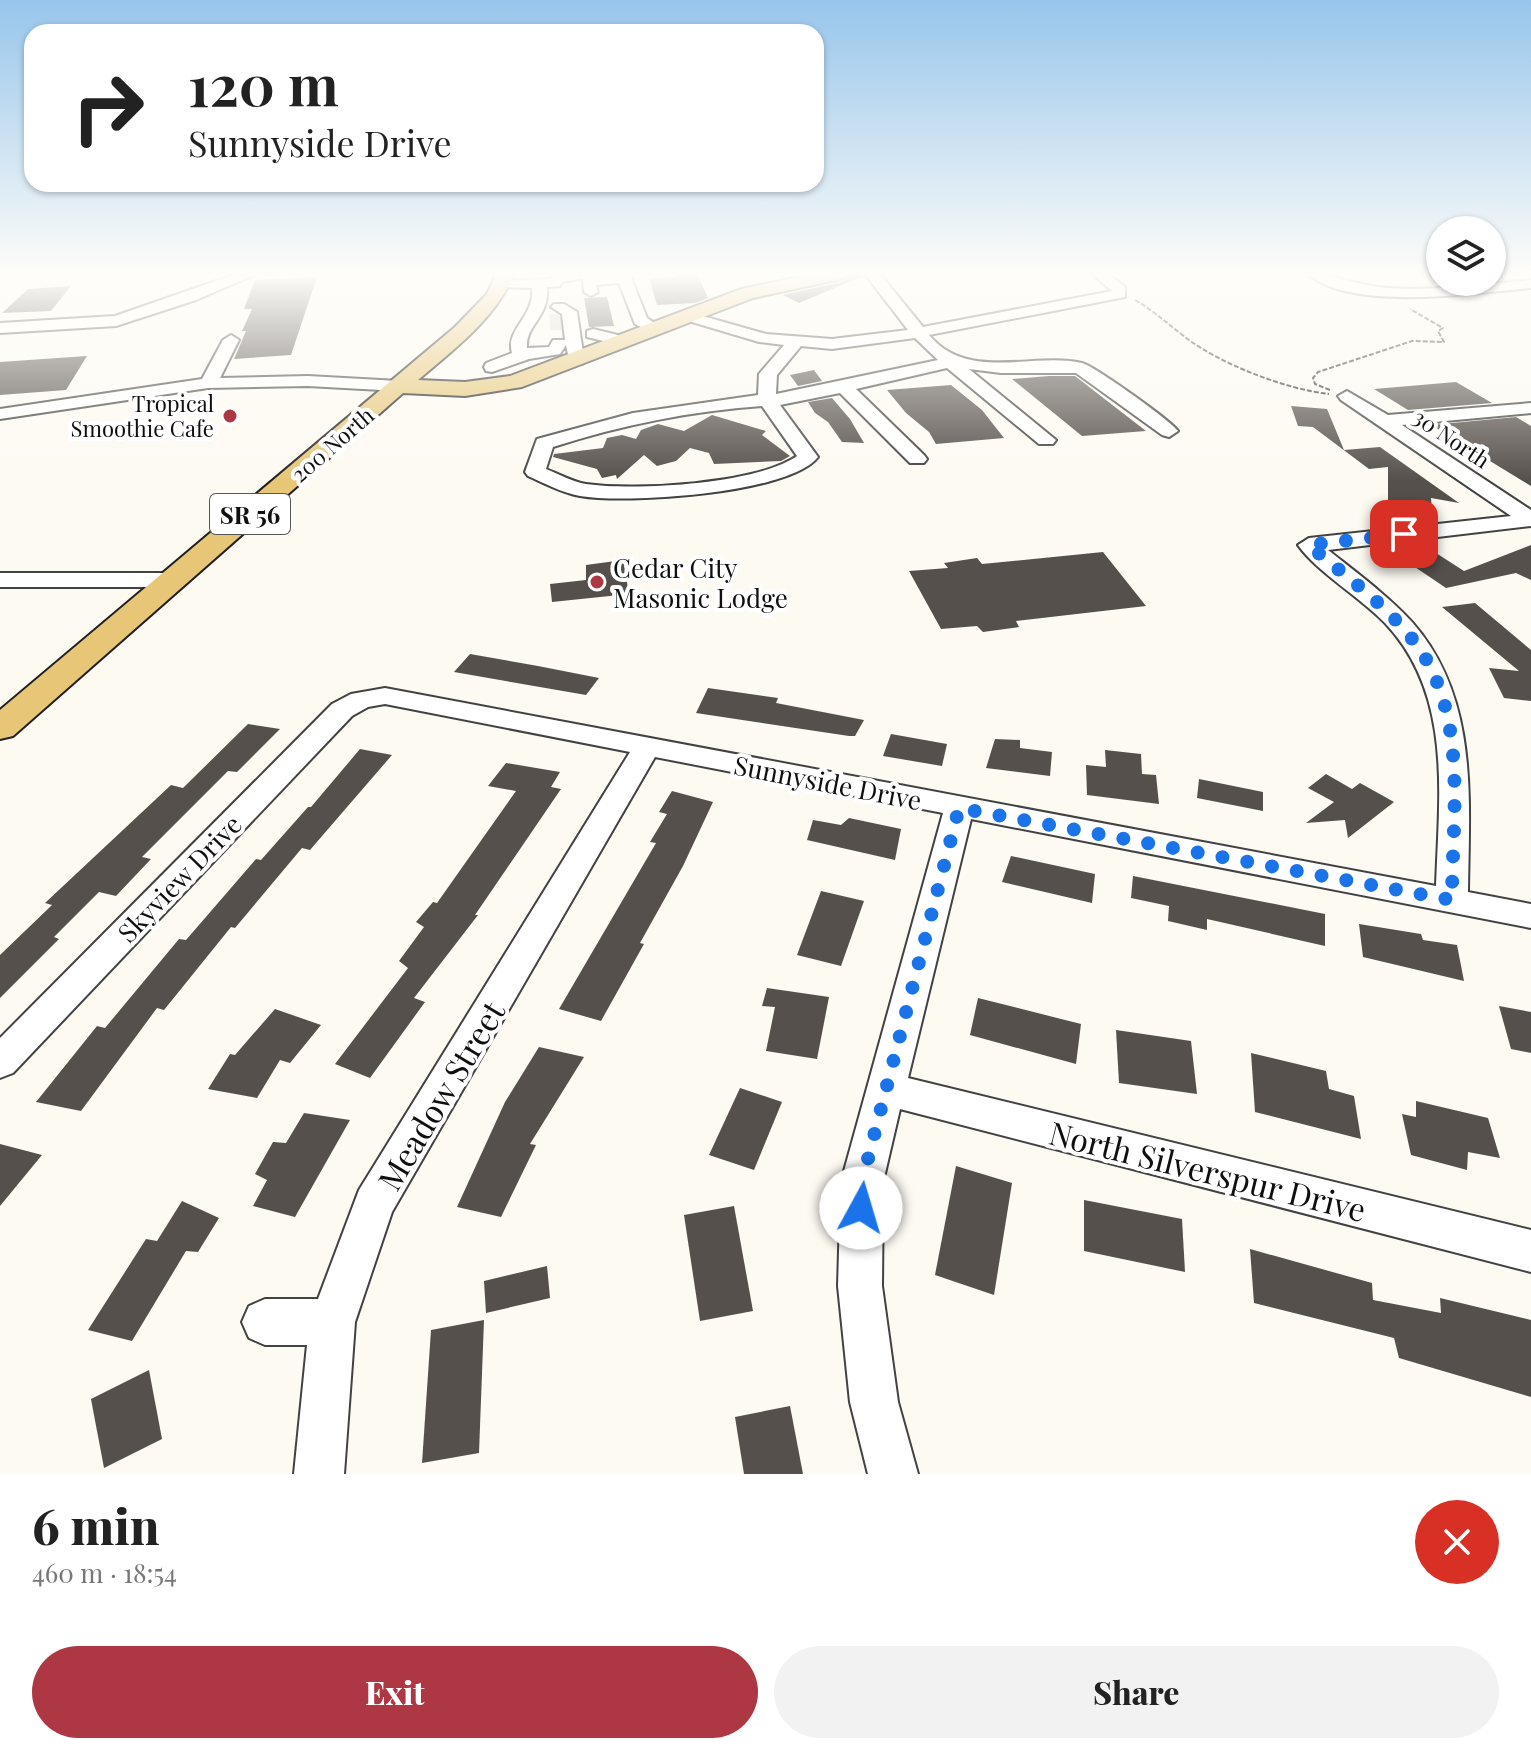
<!DOCTYPE html>
<meta charset="utf-8">
<style>
:root{--surface:#fff;--page:#f2f2f2;--text:#222;--muted:#767676;--accent:#ad3844}
body{margin:0;font-family:"Playfair Display",serif;background:var(--page);color:var(--text);height:100vh;display:flex;flex-direction:column;font-size:30px;white-space:nowrap}
*{box-sizing:border-box;margin:0}
p{font-size:26px;color:var(--muted)}
.icon{flex:none;width:44px;height:44px;fill:none;stroke:currentColor;stroke-width:2;stroke-linecap:round;stroke-linejoin:round}
.map{position:relative;height:1474px;overflow:hidden}
.side{display:flex;flex-direction:column;background:var(--surface);flex:1}
.side>*{flex:none}
.banner{position:absolute;left:24px;top:24px;width:800px;height:168px;border-radius:24px;box-shadow:0 2px 6px #0004;background:#fff;color:var(--text);overflow:hidden}
.buttons{position:absolute;left:1426px;top:216px;display:grid;gap:16px}
.buttons a{display:grid;place-items:center;width:80px;height:80px;border-radius:50%;background:var(--surface);box-shadow:0 2px 6px #0004;font-size:40px}
.pin{position:absolute;display:grid;place-items:center;width:68px;height:68px;color:#fff;margin:-34px;border-radius:16px;box-shadow:0 4px 12px #0006}
.me{position:absolute;width:88px;margin:-44px;rotate:6deg;stroke-linejoin:round;filter:drop-shadow(0 0 6px #0008)}
.turn{display:flex;align-items:center;gap:28px;height:168px;padding:0 32px;font-size:36px}
.turn .icon{width:104px;height:104px;stroke-width:2.5}
.turn b{display:block;font-size:56px;line-height:68px}
.round{display:grid;place-items:center;flex:none;width:84px;height:84px;border-radius:42px;background:var(--page)}
.summary{display:flex;align-items:center;justify-content:space-between;height:136px;padding:0 32px}
h1{font-size:48px;font-weight:800;line-height:60px}
.button{display:flex;gap:16px;margin-top:auto;padding:16px 32px}
.button a{flex:1;height:92px;border-radius:48px;background:var(--accent);color:#fff;font-size:32px;font-weight:800;line-height:92px;text-align:center}
.button a+a{background:var(--page);color:var(--text)}
.map>svg:first-child{display:block}
</style>
<div class="map">
<svg width="1531" height="1474" viewBox="0 0 1531 1474">
<rect width="100%" height="100%" fill="#fdfaf2"/>
<!-- building -->
<g fill="#56504c">
<polygon points="676,274 697,274 708,298 695,303 657,305 649,278 677,277"/>
<polygon points="853,274 863,276 799,303 783,295 842,282"/>
<polygon points="317,277 291,355 234,359 246,331 242,331 252,309 244,309 255,280"/>
<polygon points="71,286 51,311 2,313 28,289"/>
<polygon points="607,297 614,326 589,327 584,298"/>
<polygon points="87,356 66,390 0,395 0,362"/>
<polygon points="814,370 822,381 798,386 790,375"/>
<polygon points="1049,376 1075,376 1146,431 1082,436 1012,379"/>
<polygon points="1456,382 1492,403 1408,410 1374,389"/>
<polygon points="951,385 982,410 1004,438 936,444 929,432 906,413 887,390"/>
<polygon points="832,398 850,419 864,443 842,442 828,422 815,413 808,402"/>
<polygon points="1291,406 1327,409 1344,450 1380,447 1459,503 1431,498 1432,512 1388,505 1388,467 1369,469 1313,427 1298,426"/>
<polygon points="712,415 766,431 762,435 790,456 781,461 714,464 709,453 690,448 676,461 657,466 644,455 617,479 616,475 602,478 597,469 553,457 554,454 603,448 607,438 622,435 636,439 641,430 658,424 684,431"/>
<polygon points="1516,417 1531,426 1531,486 1431,425"/>
<polygon points="1531,545 1531,580 1516,573 1446,588 1403,559 1436,553 1464,571"/>
<polygon points="1103,552 1146,606 1016,621 1019,627 983,632 977,626 941,629 909,571 948,568 944,563 977,558 982,564"/>
<polygon points="623,560 629,594 552,602 550,584 586,580 586,565"/>
<polygon points="1475,603 1531,650 1531,701 1504,698 1489,668 1519,671 1442,607"/>
<polygon points="470,654 538,666 599,678 586,695 454,672"/>
<polygon points="708,688 778,698 776,703 864,720 855,736 849,736 696,713"/>
<polygon points="248,724 280,729 237,772 228,771 142,857 151,859 116,896 99,892 54,937 59,939 0,998 0,955 52,905 45,903 171,785 183,788"/>
<polygon points="891,734 947,744 942,766 883,756"/>
<polygon points="995,739 1020,740 1020,748 1052,752 1050,776 986,768"/>
<polygon points="360,749 392,755 310,850 302,848 235,928 231,927 164,1010 157,1008 81,1111 36,1102 97,1026 105,1028 179,939 186,940 256,859 261,860 308,807 311,807"/>
<polygon points="1105,750 1141,754 1142,774 1156,775 1159,804 1087,795 1086,765 1106,767"/>
<polygon points="506,763 560,772 551,787 561,789 475,915 478,915 414,998 425,1002 370,1078 335,1064 408,968 399,961 424,927 416,922 433,902 437,903 516,791 488,786"/>
<polygon points="1326,774 1352,789 1360,783 1394,802 1348,838 1345,820 1306,823 1334,802 1308,788"/>
<polygon points="1199,779 1263,792 1263,811 1197,798"/>
<polygon points="672,791 713,802 683,866 640,943 644,944 601,1021 559,1009 656,843 650,842 667,814 659,812"/>
<polygon points="849,818 901,829 895,860 807,840 813,820 841,825"/>
<polygon points="1011,856 1095,874 1092,903 1002,882"/>
<polygon points="1133,876 1325,914 1325,946 1207,919 1207,930 1168,921 1169,906 1131,898"/>
<polygon points="821,891 864,901 841,966 797,955"/>
<polygon points="1359,924 1421,934 1423,940 1457,945 1464,981 1363,957"/>
<polygon points="767,988 829,997 817,1059 766,1051 775,1007 762,1006"/>
<polygon points="978,998 1081,1024 1076,1064 970,1035"/>
<polygon points="1499,1006 1531,1012 1531,1053 1511,1049"/>
<polygon points="275,1009 321,1025 290,1063 280,1060 257,1098 208,1089 230,1054 235,1055"/>
<polygon points="1116,1030 1191,1041 1197,1094 1119,1083"/>
<polygon points="539,1047 584,1057 530,1144 536,1145 501,1217 457,1207 505,1102"/>
<polygon points="1251,1053 1326,1071 1329,1089 1354,1096 1361,1139 1255,1112"/>
<polygon points="740,1088 782,1102 754,1170 709,1155"/>
<polygon points="1416,1101 1488,1118 1500,1158 1468,1152 1467,1170 1411,1155 1402,1114 1416,1117"/>
<polygon points="304,1113 350,1120 295,1217 253,1206 267,1180 255,1174 273,1142 286,1143"/>
<polygon points="0,1144 42,1155 0,1206"/>
<polygon points="956,1166 1012,1183 994,1295 935,1275"/>
<polygon points="1084,1200 1182,1219 1185,1272 1084,1251"/>
<polygon points="182,1201 219,1218 198,1252 186,1251 132,1341 88,1330 146,1239 157,1241"/>
<polygon points="734,1206 753,1311 700,1321 684,1215"/>
<polygon points="1250,1249 1372,1283 1373,1300 1441,1313 1440,1298 1531,1320 1531,1397 1399,1358 1394,1338 1254,1303"/>
<polygon points="547,1266 550,1298 486,1313 484,1281"/>
<polygon points="484,1320 479,1453 422,1463 431,1330"/>
<polygon points="149,1370 162,1439 104,1468 91,1399"/>
<polygon points="790,1406 803,1474 744,1474 735,1417"/>
</g>
<g fill="none" stroke-linecap="round" stroke-linejoin="round">
<!-- minor-tunnel -->
<polyline stroke="#d9d7d0" stroke-width="16" stroke-dasharray="16 8" stroke-linecap="butt" points="557,314 559,343"/>
<defs>
<g id="minor">
<polygon points="236,274 256,274 196,300 116,326 0,333 0,323 115,316"/>
<path d="M559,274l71,1 17,43 16,11 -8,5 -20,-10 -16,-41 -23,2 2,7 -7,4 -7,-4 -1,-14 -21,4 -2,4 -13,1c3,30 -22,38 -20,61l22,-1 4,-7h12l-3,-26 -11,-7 3,-3h10l13,8 7,48 -2,4h-12l-4,-19 -6,9 -31,5 -37,13 -6,-1 -2,-4 2,-4 26,-10c-7,-24 23,-36 20,-65l-35,-1v-6l52,-2z"/>
<path d="M865,274h15l43,53 189,-36 -20,-17h16l17,13v10l-196,38c39,47 103,17 153,28 12,3 88,57 96,68l-9,6 -7,-2 -86,-62h-75l-32,-4 87,71 -3,4h-14l-92,-76 -91,21 68,66 3,4 -3,4h-14l-70,-70 -60,12 38,52c-29,37 -192,47 -238,39 -18,-3 -36,-13 -52,-20l-3,-4 12,-33 96,-26 125,-18 1,-21 25,-29 -25,-3 -77,-23v-6h10l74,21 66,5 76,-9zM915,338l23,22 -162,34 1,-19 24,-29 31,3zM762,406l35,50c-40,28 -161,35 -211,28 -13,-2 -27,-10 -40,-15l7,-22c68,-22 138,-36 209,-41z"/>
<path d="M1308,274c27,0 52,12 79,14 48,3 97,-4 144,-8v8c-55,5 -180,24 -223,-14z"/>
<polygon points="593,329 630,338 632,341 624,346 587,337 587,331"/>
<polygon points="231,335 239,340 220,378 308,376 399,381 408,386 399,391 308,386 208,388 0,419 0,409 202,379 223,340"/>
<path d="M1347,391l41,24 143,-12v10l-129,12 129,85v16l-203,24c29,23 59,45 84,72 67,76 57,176 56,270l63,12v24l-560,-109 -63,259 623,152v42l-631,-163 -17,73 -1,104 16,116 20,72h-50l-18,-72 -12,-116 3,-104 102,-369 -288,-56 -263,455 -37,110 -11,152h-50l13,-129h-42l-16,-7 -7,-16 7,-16 16,-7h53l41,-109 271,-438 -245,-48 -17,3 -16,9 -339,357 -13,5v-40l332,-334 19,-10 34,-6 1051,198c3,-91 17,-191 -51,-263 -25,-26 -68,-51 -87,-78l11,-7 202,-22 -170,-116 -3,-4z"/>
<polygon points="0,573 173,573 181,575 185,580 181,585 173,587 0,587"/>
</g>
<path id="major" d="M496,274h18c-19,45 -60,75 -96,106l47,2 45,-6 231,-87 72,-15h37l-9,5 -88,19 -231,89 -57,9 -62,-3 -390,343 -13,3v-29l455,-383 32,-33z"/>
</defs>
<!-- minor casing -->
<use href="#minor" stroke="#424242" stroke-width="4"/>
<!-- major casing -->
<use href="#major" stroke="#202020" stroke-width="4"/>
<!-- path -->
<g stroke="#313131" stroke-width="2" stroke-dasharray="5 2" stroke-linecap="butt">
<path d="M1135,300c19,11 33,24 50,37 35,27 100,52 144,57"/>
<polyline points="1330,390 1315,384 1313,378 1318,372 1412,341 1444,342 1438,331 1443,328 1410,309"/>
</g>
<!-- minor -->
<use href="#minor" fill="#fff" fill-rule="evenodd"/>
<!-- major -->
<use href="#major" fill="#e7c678" fill-rule="evenodd"/>
</g>
<!-- sky -->
<linearGradient id="sky" x2="0" y2="1"><stop stop-color="#97c5eb"/><stop offset="0.57" stop-color="#fefdf9"/><stop offset="1" stop-color="#fefdf9" stop-opacity="0"/></linearGradient>
<rect width="1531" height="481" fill="url(#sky)"/>
<g fill="none" stroke-linecap="round" stroke-linejoin="round">
<!-- route -->
<path stroke="#1a73e8" stroke-width="14" stroke-dasharray="0 25.2" d="M861,1208l1,-26 97,-374 493,92c0,-84 17,-184 -36,-256 -29,-39 -71,-68 -107,-99l95,-11"/>
</g>
<!-- markers -->
<g fill="#ad3844" stroke="#fff" stroke-width="3">
<circle cx="230" cy="416" r="8"/>
<circle cx="597" cy="582" r="8"/>
</g>
<g text-anchor="middle" dominant-baseline="central" stroke-width="8" stroke-linejoin="round" paint-order="stroke">
<!-- far-poi labels -->
<g font-size="22" fill="#0f0f0f" stroke="#fff" text-anchor="end">
<text x="214" y="403">Tropical<tspan x="214" dy="25">Smoothie Cafe</tspan></text>
</g>
<!-- far-street labels -->
<g font-size="22" fill="#0f0f0f" stroke="#fff">
<text transform="translate(1452 438) rotate(34)">30 North</text>
<text transform="translate(332 444) rotate(-41)">200 North</text>
</g>
<!-- shield labels -->
<rect fill="#fff" stroke="#575757" stroke-width="2" x="210" y="494" width="80" height="40" rx="6"/>
<g font-size="24" font-weight="bold" fill="#0f0f0f">
<text x="250" y="514">SR 56</text>
</g>
<!-- poi labels -->
<g font-size="26" fill="#0f0f0f" stroke="#fff" text-anchor="start">
<text x="613" y="567">Cedar City<tspan x="613" dy="30">Masonic Lodge</tspan></text>
</g>
<!-- street labels -->
<g font-size="26" fill="#0f0f0f" stroke="#fff">
<text transform="translate(828 782) rotate(11)">Sunnyside Drive</text>
<text transform="translate(179 878) rotate(-46)">Skyview Drive</text>
</g>
<!-- near-street labels -->
<g font-size="32" fill="#0f0f0f" stroke="#fff">
<text transform="translate(440 1095) rotate(-59)">Meadow Street</text>
<text transform="translate(1208 1170) rotate(14)">North Silverspur Drive</text>
</g>
</g>
</svg>
<div class="buttons">
<a><svg class="icon" aria-label="layers" viewBox="0 0 24 24"><path d="M12 4l9 5-9 5-9-5zM3 14l9 5 9-5"/></svg></a>
</div>
<div class="pin" style="left:1404px;top:534px;background:#d93025"><svg class="icon" aria-label="arrive" viewBox="0 0 24 24"><path d="M6 21V4h12l-3 4 3 4H6"/></svg></div>
<svg class="me" style="left:861px;top:1208px" viewBox="-20 -20 40 40"><circle r="19" fill="#fff"/><path d="M0-13L10 11 0 6-10 11z" fill="#1a73e8"/></svg>
<div class="banner">
<div class="turn"><svg class="icon" aria-label="right" viewBox="0 0 24 24"><path d="M7 20v-9h11M14 6l5 5-5 5"/></svg><div><b>120 m</b>Sunnyside Drive</div></div>
</div>
</div>
<section class="side">
<div class="summary"><div><h1>6 min</h1><p>460 m · 18:54</p></div><a class="round" style="background:#d93025;color:#fff"><svg class="icon" aria-label="close" viewBox="0 0 24 24"><path d="M6 6l12 12M18 6L6 18"/></svg></a></div>
<div class="button"><a>Exit</a><a>Share</a></div>
</section>
